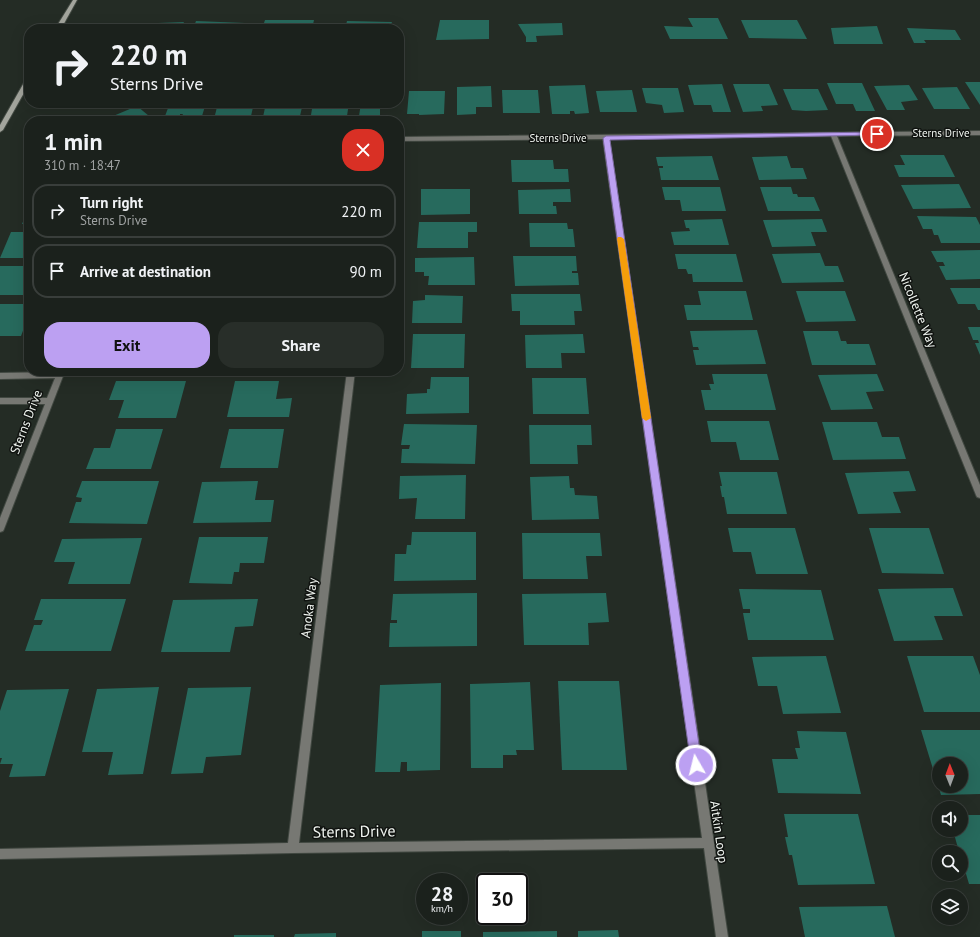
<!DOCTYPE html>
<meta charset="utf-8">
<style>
:root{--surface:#1b211c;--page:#282e29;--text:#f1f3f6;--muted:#a0a3a3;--line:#393e3b;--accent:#bca0f2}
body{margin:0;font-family:"PT Sans",sans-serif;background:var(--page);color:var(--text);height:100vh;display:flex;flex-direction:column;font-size:15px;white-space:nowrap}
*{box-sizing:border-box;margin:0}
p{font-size:13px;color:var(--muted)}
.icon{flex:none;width:22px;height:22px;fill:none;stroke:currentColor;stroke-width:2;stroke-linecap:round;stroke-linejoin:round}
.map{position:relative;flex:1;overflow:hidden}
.sheet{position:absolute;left:24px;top:116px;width:380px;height:260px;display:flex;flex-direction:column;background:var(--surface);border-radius:16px;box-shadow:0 4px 16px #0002,0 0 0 1px var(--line)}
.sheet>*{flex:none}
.banner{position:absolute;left:24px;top:24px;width:380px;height:84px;border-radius:16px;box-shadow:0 4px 16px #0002,0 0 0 1px var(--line);background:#1b211c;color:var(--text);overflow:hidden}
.needle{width:26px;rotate:359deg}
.tools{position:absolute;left:932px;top:757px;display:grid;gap:8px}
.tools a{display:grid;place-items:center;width:36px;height:36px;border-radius:50%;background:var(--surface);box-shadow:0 4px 16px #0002,0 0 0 1px var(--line);font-size:20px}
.speed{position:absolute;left:416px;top:873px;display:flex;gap:8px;font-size:20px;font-weight:700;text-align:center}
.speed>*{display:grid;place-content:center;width:52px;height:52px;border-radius:50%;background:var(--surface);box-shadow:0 4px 16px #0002,0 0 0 1px var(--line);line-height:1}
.speed small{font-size:10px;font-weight:400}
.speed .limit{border:2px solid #111;border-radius:6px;background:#fff;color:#111}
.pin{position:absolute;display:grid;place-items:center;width:34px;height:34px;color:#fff;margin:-17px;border:2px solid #fff;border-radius:50%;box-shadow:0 1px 4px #0007}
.me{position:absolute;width:44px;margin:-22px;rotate:352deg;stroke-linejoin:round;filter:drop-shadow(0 0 3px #0008)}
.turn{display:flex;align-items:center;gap:14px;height:84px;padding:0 20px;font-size:18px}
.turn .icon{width:52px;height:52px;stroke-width:2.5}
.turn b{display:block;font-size:28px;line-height:34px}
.round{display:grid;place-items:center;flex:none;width:42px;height:42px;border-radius:16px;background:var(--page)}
.head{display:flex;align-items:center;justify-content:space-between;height:68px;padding:0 20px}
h1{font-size:24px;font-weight:700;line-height:30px}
.cta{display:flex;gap:8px;margin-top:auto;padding:8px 20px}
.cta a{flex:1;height:46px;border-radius:16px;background:var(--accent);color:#111;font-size:16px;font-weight:700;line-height:46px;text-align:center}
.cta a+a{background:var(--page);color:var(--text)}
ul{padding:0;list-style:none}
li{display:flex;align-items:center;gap:12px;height:54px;margin:0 8px 6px;padding:0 12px;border:2px solid var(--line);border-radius:16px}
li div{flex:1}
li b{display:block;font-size:15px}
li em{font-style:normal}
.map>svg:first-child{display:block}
</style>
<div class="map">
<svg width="980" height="937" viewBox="0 0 980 937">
<rect width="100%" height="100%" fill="#242c25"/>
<!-- building -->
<g fill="#276a5d" fill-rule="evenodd">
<polygon points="688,18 718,18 728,39 670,39 664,26 693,27"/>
<polygon points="265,20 314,20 312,29 262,29"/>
<polygon points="440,20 489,20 489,39 436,40"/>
<polygon points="741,20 797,20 807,39 749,38"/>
<polygon points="196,21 245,23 244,29 193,29"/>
<polygon points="347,21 392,22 389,29 345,29"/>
<polygon points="184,22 180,29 156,29 158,23"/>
<polygon points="562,23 563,35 536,36 537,42 526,42 526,37 518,24"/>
<polygon points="877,26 883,44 834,44 831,28"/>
<polygon points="907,28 955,30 961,40 924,40 926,43 914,43"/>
<polygon points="965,82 980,82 980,105"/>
<polygon points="827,83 862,83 875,111 856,111 853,104 836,104"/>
<polygon points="722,84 731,112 713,112 711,105 694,105 688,85"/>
<polygon points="733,84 769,84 778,105 761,106 763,111 743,112"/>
<polygon points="585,85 589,113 575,114 574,111 570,111 570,114 552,114 549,86"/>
<polygon points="909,85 918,100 901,102 905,110 887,110 874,86"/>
<polygon points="491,86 492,107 476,107 476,114 457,115 457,87"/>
<polygon points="957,87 970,109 934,109 922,88"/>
<polygon points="642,88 678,88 684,112 664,113 662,105 646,103"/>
<polygon points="783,89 818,89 828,110 806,111 792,110"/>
<polygon points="502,90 538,90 540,113 503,113"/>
<polygon points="632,90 637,112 600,112 596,91"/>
<polygon points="409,91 445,91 444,114 419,115 419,114 407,114"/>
<polygon points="170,103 206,103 202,116 182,116 183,114 180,114 180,116 165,116"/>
<polygon points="218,103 254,103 251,116 226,117 226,115 215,115"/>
<polygon points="266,103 303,103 300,116 263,117"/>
<polygon points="313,103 349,103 347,116 311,115"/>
<polygon points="361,103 397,103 397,105 380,107 380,115 359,116"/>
<polygon points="137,106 155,121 109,121 106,119"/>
<polygon points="900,155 944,155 955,177 899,177 894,165 905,165"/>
<polygon points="712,156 719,180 661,180 659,168 663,168 663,166 658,166 656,157"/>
<polygon points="787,156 791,168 803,168 807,179 759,180 752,157"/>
<polygon points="511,160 553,160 554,169 568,169 569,182 512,182"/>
<polygon points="959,184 971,208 913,209 901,185"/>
<polygon points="662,187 720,187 726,211 682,211 680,200 665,200"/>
<polygon points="760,187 791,187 793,194 797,194 798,197 814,197 820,211 768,211"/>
<polygon points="421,189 470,189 470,214 421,215"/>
<polygon points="570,189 571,202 553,202 553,206 556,206 557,214 519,214 518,190"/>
<polygon points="29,208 29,224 22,224"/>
<polygon points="917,216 976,217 980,225 980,243 941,243 938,235 934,235 932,229 923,229"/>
<polygon points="722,219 729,245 674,245 671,232 690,231 689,228 686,228 684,220"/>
<polygon points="822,219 827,232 811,232 816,246 772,247 763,220"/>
<polygon points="419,222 477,222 477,232 468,232 468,248 417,248"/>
<polygon points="529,223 567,223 568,229 573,229 575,247 530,247"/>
<polygon points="11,232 29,232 29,258 0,258"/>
<polygon points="980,250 980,279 946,280 939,266 945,266 943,262 937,262 931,251"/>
<polygon points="820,253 825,266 838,266 844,282 782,283 772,254"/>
<polygon points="675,254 736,254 743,282 693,282 692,274 688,274 686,269 678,269"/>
<polygon points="513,256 576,256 577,271 572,271 572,273 578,273 579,285 515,286"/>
<polygon points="474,257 475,285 428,285 429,276 424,276 424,272 415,272 415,258"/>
<rect x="0" y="266" width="29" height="29"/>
<polygon points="950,288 980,288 980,310 978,310 975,304 958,304"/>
<polygon points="698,291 746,291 753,320 687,320 684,305 701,305"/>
<polygon points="796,291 845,291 856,321 806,322"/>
<polygon points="511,294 580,294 582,311 574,311 575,325 520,325 520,311 512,311"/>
<polygon points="425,295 463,296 462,323 412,323 413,301 425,300"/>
<polygon points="0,304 29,304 29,320 27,320 21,336 0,336"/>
<polygon points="968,327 980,327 980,355 975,343 979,343 978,340 973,340"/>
<polygon points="757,330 766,364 696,365 693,350 699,350 698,347 693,347 690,331"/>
<polygon points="803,331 838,331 841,341 846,341 847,344 869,344 876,365 812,365"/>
<polygon points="413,334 465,334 464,368 411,368"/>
<polygon points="583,334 585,353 561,353 562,368 526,368 525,335"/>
<polygon points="712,374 767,374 776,410 705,410 701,390 711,390 709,384 714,384"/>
<polygon points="877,374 884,391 866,392 873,409 831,410 818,375"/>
<polygon points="431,377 469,377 469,413 406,414 407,394 427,393 427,389 430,389"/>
<polygon points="532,378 586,378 589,414 533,414"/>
<polygon points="116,381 186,381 176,418 118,418 124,400 109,400"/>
<polygon points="235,381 279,381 276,399 292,398 289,417 227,417"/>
<polygon points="707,421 769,421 779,460 740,460 736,442 711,442"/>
<polygon points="822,422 877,422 882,437 899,437 906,459 833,460"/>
<polygon points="404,424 477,425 475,464 401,463 402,449 409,449 410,445 401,445"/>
<polygon points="529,425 591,425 592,445 577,445 578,464 530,464"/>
<polygon points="116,429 163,429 151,469 86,469 94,448 110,448"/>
<polygon points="229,429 284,429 278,468 220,468"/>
<polygon points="909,471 916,491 893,492 901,513 858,514 845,473"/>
<polygon points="719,472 777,472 787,514 727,514 724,497 722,497 720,486 722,486"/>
<polygon points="466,475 465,519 415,519 417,498 399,499 400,476"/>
<polygon points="569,476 570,488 574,488 575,495 597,496 599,519 532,520 530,477"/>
<polygon points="82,481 159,481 147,524 69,523 76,502 81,502 82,498 76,497"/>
<polygon points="258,481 255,500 274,500 271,522 193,523 202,482"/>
<polygon points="728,528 795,528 808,574 756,574 751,552 733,552"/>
<polygon points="869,528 929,528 944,574 882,573"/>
<polygon points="412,532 476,532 476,580 394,581 395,554 406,554 407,545 411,545"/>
<polygon points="522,533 600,533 602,556 586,556 588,579 523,579"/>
<polygon points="199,537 268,537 264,563 240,563 239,572 234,572 232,584 189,583"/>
<polygon points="142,538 130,584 68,584 75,562 54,562 62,539"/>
<polygon points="953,588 963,616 934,616 943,640 894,641 878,589"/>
<polygon points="739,589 821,590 834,640 748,640 743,613 750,613 750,609 743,609"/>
<polygon points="477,593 477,646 389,647 390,623 397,623 397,620 391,620 393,594"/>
<polygon points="606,593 609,622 588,623 589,645 524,645 522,594"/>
<polygon points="41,599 126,599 111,651 25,651 34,625 41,625 43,620 34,620"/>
<polygon points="258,599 253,626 235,627 230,652 161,652 173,600"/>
<polygon points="826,656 841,713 783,714 777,686 758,686 752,657"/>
<polygon points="907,656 973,656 980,675 980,712 924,712"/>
<polygon points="558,681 619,681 627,770 562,770"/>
<polygon points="530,682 534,750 516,750 517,755 503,755 503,768 471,768 470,684"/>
<polygon points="441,683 440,770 407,771 407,762 401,762 400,772 375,772 380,685"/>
<polygon points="159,687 143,774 108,775 113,752 82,752 97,689"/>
<polygon points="251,687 241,755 206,757 203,773 171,774 188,688"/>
<polygon points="69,689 45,776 9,777 13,764 0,764 2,758 0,758 0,711 7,690"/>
<path d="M921,730h59v64l-39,1zM939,764h22v22h-22z"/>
<polygon points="797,731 846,732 861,794 778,793 772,759 798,759 795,748 800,748"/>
<polygon points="784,814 858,814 875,884 798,885 792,855 789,855 785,837 788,837"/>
<polygon points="961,815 980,815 980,884 969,884 961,857 961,852 959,852 953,830 961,830"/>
<polygon points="887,906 895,937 805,937 799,907"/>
<polygon points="618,930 619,937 578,937 578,931"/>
<rect x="422" y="931" width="39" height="6"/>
<polygon points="557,931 557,937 483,937 483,932"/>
<polygon points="336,933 336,937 294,937 295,934"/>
<rect x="234" y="935" width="40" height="2"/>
</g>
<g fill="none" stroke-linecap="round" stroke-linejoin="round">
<defs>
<g id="street">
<polygon points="980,131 980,135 837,136 980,485 980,498 977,497 976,495 831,136 609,139 728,937 716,937 704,848 293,853 0,859 0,849 288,843 347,371 355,371 299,843 702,838 603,139 399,141 399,137"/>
<polygon points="57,371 65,371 4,529 3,531 0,532 0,518 45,404 0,404 0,398 47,398 55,378 0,379 0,373 57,372"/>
</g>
<g id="secondary">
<polygon points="73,0 77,0 61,29 55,29"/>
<polygon points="29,77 29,84 3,130 0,132 0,125 26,79"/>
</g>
</defs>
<!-- street casing -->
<use href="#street" stroke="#414841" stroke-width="2"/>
<!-- secondary casing -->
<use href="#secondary" stroke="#414841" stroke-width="2"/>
<!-- street -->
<use href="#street" fill="#777873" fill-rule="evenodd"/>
<!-- secondary -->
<use href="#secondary" fill="#a3a59d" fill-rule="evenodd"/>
</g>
<!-- route -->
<polygon fill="#bca0f2" stroke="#7a689d" points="877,132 880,132 880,135 610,140 702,765 700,769 696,770 692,769 691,765 603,138 606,136"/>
<!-- slow -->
<polygon fill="#f59e0b" points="618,237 621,237 624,239 651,418 646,421 642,418 617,239"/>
<g text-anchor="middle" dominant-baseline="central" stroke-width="3" stroke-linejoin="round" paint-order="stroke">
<!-- far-street labels -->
<g font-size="11" fill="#f0f5f0" stroke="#101310">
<text x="941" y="133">Sterns Drive</text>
<text x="558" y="138">Sterns Drive</text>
</g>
<!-- street labels -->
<g font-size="13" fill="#f0f5f0" stroke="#101310">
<text transform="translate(918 310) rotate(68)">Nicollette Way</text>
<text transform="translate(26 422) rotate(-69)">Sterns Drive</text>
<text transform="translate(309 608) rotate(-83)">Anoka Way</text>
<text transform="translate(719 832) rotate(82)">Aitkin Loop</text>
</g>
<!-- near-street labels -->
<g font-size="16" fill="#f0f5f0" stroke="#101310">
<text transform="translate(354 831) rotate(-1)">Sterns Drive</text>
</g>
</g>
</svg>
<div class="tools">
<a><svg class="needle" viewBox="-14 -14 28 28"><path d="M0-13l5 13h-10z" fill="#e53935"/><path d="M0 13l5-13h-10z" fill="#a0a3a3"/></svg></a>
<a><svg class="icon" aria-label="sound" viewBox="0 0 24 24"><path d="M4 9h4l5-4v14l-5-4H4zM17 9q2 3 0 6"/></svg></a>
<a><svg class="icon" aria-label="search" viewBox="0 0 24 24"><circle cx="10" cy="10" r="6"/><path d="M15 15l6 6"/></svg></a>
<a><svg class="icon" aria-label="layers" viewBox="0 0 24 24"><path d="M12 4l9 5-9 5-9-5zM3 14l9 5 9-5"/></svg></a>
</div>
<div class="speed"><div>28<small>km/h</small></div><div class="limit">30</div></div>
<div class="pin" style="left:877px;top:134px;background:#d93025"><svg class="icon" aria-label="arrive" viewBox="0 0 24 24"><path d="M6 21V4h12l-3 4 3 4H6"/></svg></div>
<svg class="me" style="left:696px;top:765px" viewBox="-20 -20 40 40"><circle r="17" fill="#bca0f2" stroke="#fff" stroke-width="3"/><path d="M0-11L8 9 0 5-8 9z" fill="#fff"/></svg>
<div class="banner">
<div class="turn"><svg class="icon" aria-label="right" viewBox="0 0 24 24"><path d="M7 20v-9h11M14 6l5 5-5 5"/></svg><div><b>220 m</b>Sterns Drive</div></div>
</div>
<section class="sheet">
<div class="head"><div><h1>1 min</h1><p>310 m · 18:47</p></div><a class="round" style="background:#d93025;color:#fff"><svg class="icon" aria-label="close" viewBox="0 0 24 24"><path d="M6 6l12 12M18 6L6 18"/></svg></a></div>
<ul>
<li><svg class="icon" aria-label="right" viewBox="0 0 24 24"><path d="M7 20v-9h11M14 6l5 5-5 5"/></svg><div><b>Turn right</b><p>Sterns Drive</p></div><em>220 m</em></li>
<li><svg class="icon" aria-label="arrive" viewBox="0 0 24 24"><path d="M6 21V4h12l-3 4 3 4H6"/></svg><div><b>Arrive at destination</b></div><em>90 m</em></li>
</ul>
<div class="cta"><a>Exit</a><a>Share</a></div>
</section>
</div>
